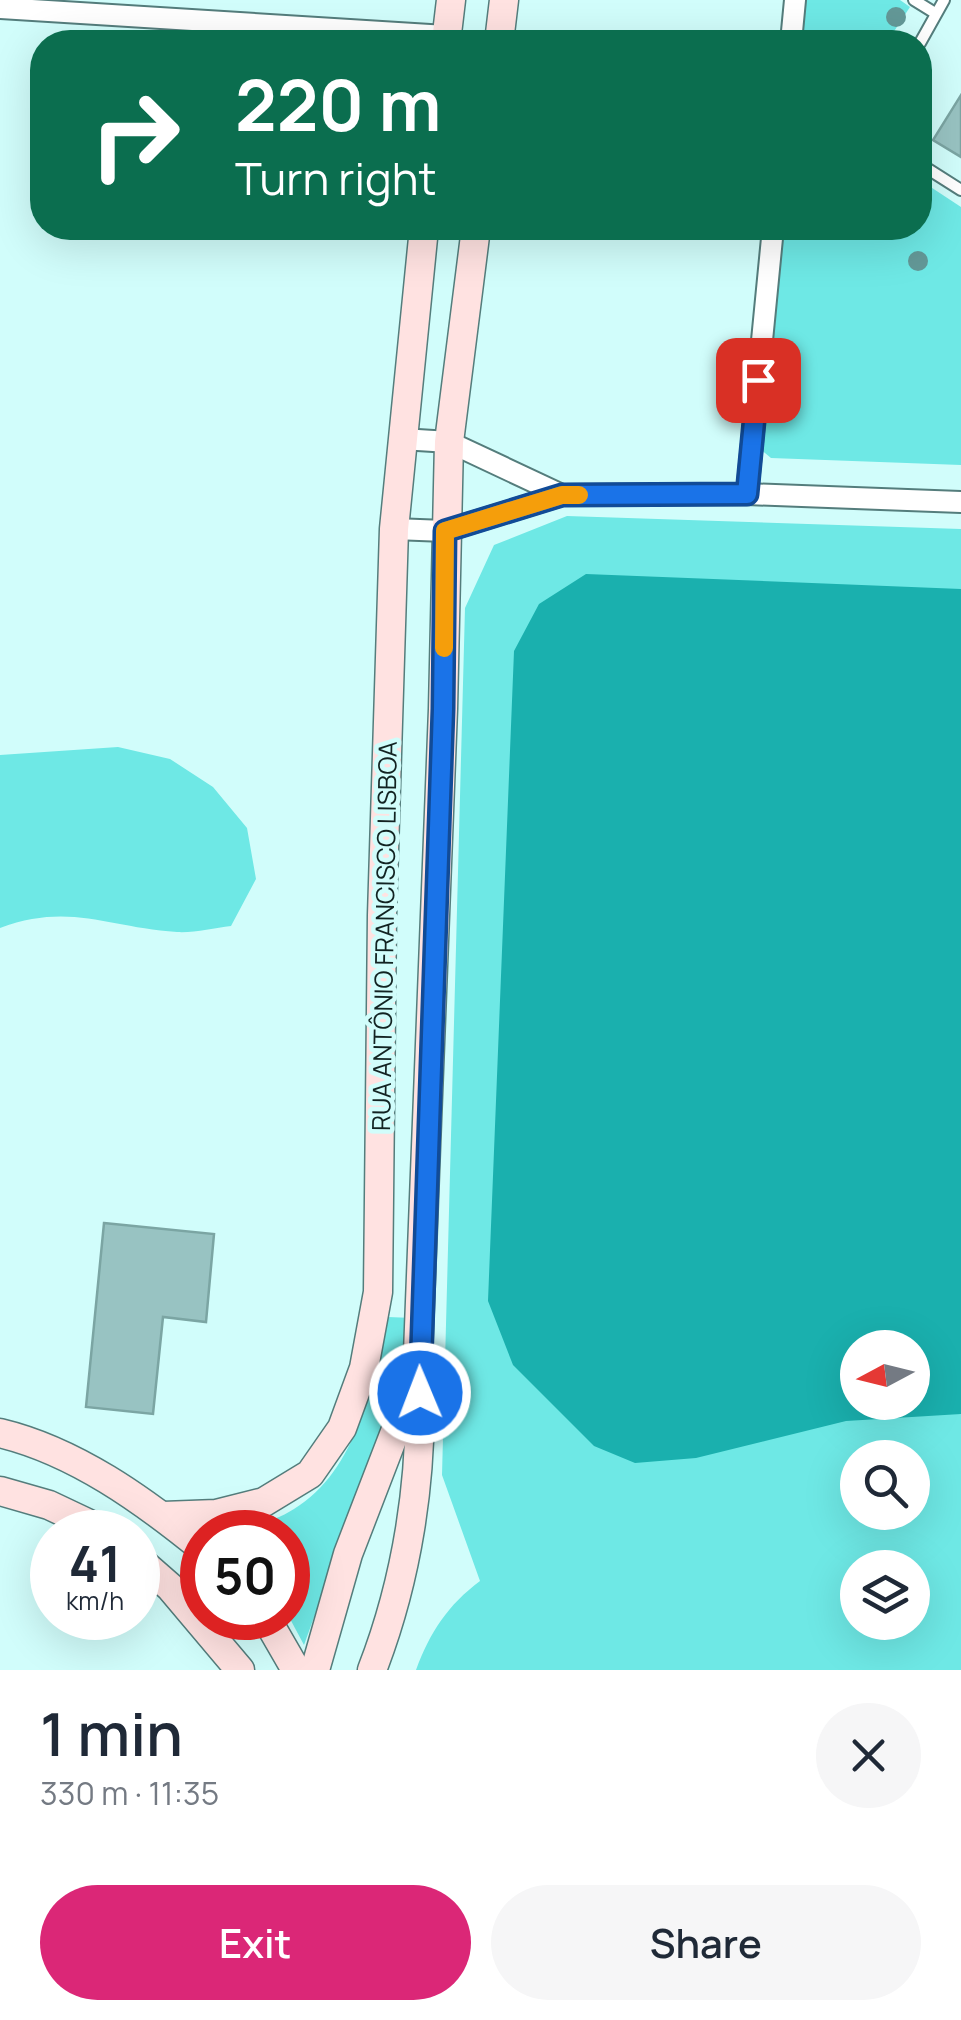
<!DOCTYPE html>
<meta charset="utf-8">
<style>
:root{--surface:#fff;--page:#f6f6f7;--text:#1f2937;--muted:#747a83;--accent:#db2777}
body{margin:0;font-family:Manrope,sans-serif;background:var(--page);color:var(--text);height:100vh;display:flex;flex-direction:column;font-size:38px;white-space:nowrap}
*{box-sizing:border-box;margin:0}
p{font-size:32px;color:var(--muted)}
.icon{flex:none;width:55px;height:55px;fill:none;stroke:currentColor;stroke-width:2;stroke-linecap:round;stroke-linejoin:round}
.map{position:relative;height:1670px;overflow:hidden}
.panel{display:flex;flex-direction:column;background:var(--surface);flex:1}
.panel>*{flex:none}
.guide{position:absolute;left:30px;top:30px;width:902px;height:210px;border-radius:40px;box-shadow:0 10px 40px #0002;background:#0b6e4f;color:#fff;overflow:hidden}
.needle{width:65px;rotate:263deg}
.fabs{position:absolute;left:840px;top:1330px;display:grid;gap:20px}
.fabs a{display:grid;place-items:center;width:90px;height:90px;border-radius:50%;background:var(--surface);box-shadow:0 10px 40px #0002;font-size:50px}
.speed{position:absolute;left:30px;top:1510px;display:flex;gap:20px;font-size:50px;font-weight:700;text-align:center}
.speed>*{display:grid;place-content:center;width:130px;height:130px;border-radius:50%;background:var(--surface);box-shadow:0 10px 40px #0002;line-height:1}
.speed small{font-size:25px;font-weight:400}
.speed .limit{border:15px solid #d22;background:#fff;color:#111}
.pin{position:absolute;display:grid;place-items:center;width:85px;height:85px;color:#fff;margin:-42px;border-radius:20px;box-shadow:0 5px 15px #0006}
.me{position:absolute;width:110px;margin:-55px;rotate:359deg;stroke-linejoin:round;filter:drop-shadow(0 0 8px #0008)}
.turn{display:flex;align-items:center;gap:35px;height:210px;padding:0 40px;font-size:45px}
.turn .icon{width:130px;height:130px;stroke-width:2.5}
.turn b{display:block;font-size:70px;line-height:85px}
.round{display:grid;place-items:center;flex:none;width:105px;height:105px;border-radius:52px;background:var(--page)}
.headline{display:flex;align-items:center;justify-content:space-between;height:170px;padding:0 40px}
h1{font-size:60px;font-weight:600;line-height:75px}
.cta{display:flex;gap:20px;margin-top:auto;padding:20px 40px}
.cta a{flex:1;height:115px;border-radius:60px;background:var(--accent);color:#fff;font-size:40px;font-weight:600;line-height:115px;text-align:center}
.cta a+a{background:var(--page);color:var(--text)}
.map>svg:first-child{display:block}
</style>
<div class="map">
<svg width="961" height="1670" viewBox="0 0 961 1670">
<rect width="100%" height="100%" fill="#d1fdfb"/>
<!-- green -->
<g fill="#6ee8e5" fill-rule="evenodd">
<polygon points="802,0 900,0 910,7 887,42 798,42"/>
<polygon points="920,180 961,207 961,465 771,458 758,447 779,228 920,228"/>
<path d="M567,516l394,13v1141h-545c14,-38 32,-65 64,-89l-38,-106 23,-867 29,-63zM858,1348h54v54h-54zM858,1458h54v54h-54zM858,1568h54v54h-54z"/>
<path d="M118,747l52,12 43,28 34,41 9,51 -25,47c-17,2 -37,7 -54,6 -68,-4 -107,-30 -177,-4v-173z"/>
<path d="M388,1317l25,1 -14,63 -95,264 -16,-30v-83h-77c29,-5 58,-7 83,-23 63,-38 79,-126 94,-192z"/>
</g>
<!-- water -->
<path fill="#1ab0ae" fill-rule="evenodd" d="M586,574l375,15v825l-115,7 -150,37 -61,5 -41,-17 -81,-81 -25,-64 26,-650 25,-47zM858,1348h54v54h-54z"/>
<!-- building -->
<g fill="#98c3c2" stroke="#7ba5a3" stroke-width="2.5">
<polygon points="961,95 961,157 933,140"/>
<polygon points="104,1223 214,1234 206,1322 163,1317 153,1414 86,1407"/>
</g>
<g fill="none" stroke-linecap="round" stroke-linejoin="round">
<defs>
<g id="service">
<polyline points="914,0 935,13"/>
<polyline points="920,43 944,0"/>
<polyline points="920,164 961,190"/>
</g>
<g id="minor">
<polyline points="0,8 446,36"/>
<polyline points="791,42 795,0"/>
<polyline points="402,439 449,442 562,495"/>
<polyline points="747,494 773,228"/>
<polyline points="394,529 445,531 562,495 747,494 961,502"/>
</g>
<g id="secondary">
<polyline points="446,42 451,0"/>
<polyline points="499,42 504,0"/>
<path d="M0,1433c75,18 143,67 202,115"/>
<polyline points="0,1491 49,1505 106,1532"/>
<polyline points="163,1516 216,1514 264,1502 310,1474 342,1428 364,1368 378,1292 382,915 394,529 424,228"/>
<polyline points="138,1559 170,1587 240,1670"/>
<polyline points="266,1618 296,1670"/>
<polyline points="315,1670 348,1554 400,1419 418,1353 443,709 449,442 476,228"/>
<path d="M372,1670c35,-90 51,-192 47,-287"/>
</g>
</defs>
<!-- service casing -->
<use href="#service" stroke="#547d7c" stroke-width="14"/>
<!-- minor casing -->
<use href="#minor" stroke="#547d7c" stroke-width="24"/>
<!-- secondary casing -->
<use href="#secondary" stroke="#547d7c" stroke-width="31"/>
<!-- service -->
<use href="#service" stroke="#fff" stroke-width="10"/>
<!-- minor -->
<use href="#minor" stroke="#fff" stroke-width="20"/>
<!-- secondary -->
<use href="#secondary" stroke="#ffe2e1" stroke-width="28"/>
</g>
<!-- trees -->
<g fill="#639897">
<circle cx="896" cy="17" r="10"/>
<circle cx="918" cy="261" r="10"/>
</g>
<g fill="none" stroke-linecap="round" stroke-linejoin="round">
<defs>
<polyline id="route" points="420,1393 443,709 445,531 562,495 747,494 758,380"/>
</defs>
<!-- route casing -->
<use href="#route" stroke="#114b97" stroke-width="25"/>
<!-- route -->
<use href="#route" stroke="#1a73e8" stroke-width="18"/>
<!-- slow -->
<polyline stroke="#f59e0b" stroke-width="18" points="444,648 445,531 562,495 579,495"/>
</g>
<g text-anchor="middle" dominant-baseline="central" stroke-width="9" stroke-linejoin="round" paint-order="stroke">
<!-- street labels -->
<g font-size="25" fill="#122322" stroke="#d1fdfb">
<text transform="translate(384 936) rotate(-89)">RUA ANTÔNIO FRANCISCO LISBOA</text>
</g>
</g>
</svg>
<div class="fabs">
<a><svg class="needle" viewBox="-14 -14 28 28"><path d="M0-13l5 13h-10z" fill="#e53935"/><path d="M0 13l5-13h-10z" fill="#747a83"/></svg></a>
<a><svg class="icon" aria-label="search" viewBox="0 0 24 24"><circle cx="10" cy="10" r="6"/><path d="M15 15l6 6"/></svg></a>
<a><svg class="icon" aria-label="layers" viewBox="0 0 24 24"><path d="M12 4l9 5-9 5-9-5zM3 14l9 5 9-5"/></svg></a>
</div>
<div class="speed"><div>41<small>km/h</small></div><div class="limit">50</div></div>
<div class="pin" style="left:758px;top:380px;background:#d93025"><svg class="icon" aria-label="arrive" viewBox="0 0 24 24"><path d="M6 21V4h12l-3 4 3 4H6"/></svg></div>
<svg class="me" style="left:420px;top:1393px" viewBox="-20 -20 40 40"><circle r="17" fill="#1a73e8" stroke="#fff" stroke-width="3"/><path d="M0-11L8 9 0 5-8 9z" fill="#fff"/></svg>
<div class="guide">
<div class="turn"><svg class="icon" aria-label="right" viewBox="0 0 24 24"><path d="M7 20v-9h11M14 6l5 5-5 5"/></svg><div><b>220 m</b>Turn right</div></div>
</div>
</div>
<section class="panel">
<div class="headline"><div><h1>1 min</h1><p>330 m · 11:35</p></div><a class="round"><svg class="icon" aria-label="close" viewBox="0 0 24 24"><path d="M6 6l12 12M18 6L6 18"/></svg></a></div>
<div class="cta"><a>Exit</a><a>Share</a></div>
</section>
